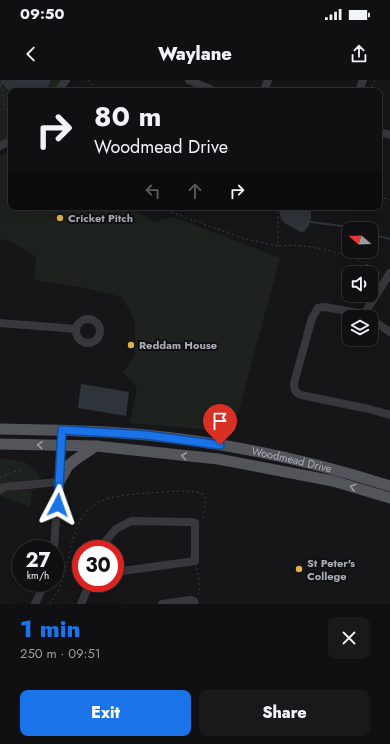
<!DOCTYPE html>
<meta charset="utf-8">
<style>
:root{--surface:#101012;--page:#19191b;--text:#f1f3f6;--muted:#9c9d9f;--line:#303032;--accent:#1a73e8}
body{margin:0;font-family:Jost,sans-serif;background:var(--page);color:var(--text);height:100vh;display:flex;flex-direction:column;font-size:15px;white-space:nowrap}
*{box-sizing:border-box;margin:0}
p{font-size:13px;color:var(--muted)}
.icon{flex:none;width:22px;height:22px;fill:none;stroke:currentColor;stroke-width:2;stroke-linecap:round;stroke-linejoin:round}
.map{position:relative;height:524px;overflow:hidden}
.drawer{display:flex;flex-direction:column;background:var(--surface);flex:1}
.drawer>*{flex:none}
.banner{position:absolute;left:8px;top:8px;width:374px;height:122px;border-radius:8px;box-shadow:0 4px 16px #0002,0 0 0 1px var(--line);background:#101012;color:var(--text);overflow:hidden}
.needle{width:26px;rotate:289deg}
.tools{position:absolute;left:342px;top:142px;display:grid;gap:8px}
.tools a{display:grid;place-items:center;width:36px;height:36px;border-radius:8px;background:var(--surface);box-shadow:0 4px 16px #0002,0 0 0 1px var(--line);font-size:20px}
.speed{position:absolute;left:12px;top:460px;display:flex;gap:8px;font-size:20px;font-weight:700;text-align:center}
.speed>*{display:grid;place-content:center;width:52px;height:52px;border-radius:50%;background:var(--surface);box-shadow:0 4px 16px #0002,0 0 0 1px var(--line);line-height:1}
.speed small{font-size:10px;font-weight:400}
.speed .limit{border:6px solid #d22;background:#fff;color:#111}
.pin{position:absolute;display:grid;place-items:center;width:34px;height:34px;color:#fff;margin:-41px -17px;border-radius:50% 50% 50% 0;rotate:-45deg;box-shadow:0 0 4px #0007}
.pin .icon{rotate:45deg}
.me{position:absolute;width:44px;margin:-22px;rotate:4deg;stroke-linejoin:round;filter:drop-shadow(0 0 3px #0008)}
.turn{display:flex;align-items:center;gap:14px;height:84px;padding:0 20px;font-size:18px}
.turn .icon{width:52px;height:52px;stroke-width:2.5}
.turn b{display:block;font-size:28px;line-height:34px}
.lanes{display:flex;align-items:center;height:38px;padding:0 20px;background:#0003;justify-content:center;gap:20px;direction:ltr}
.lanes .off{opacity:.35}
.round{display:grid;place-items:center;flex:none;width:42px;height:42px;border-radius:8px;background:var(--page)}
.head{display:flex;align-items:center;justify-content:space-between;height:68px;padding:0 20px}
h1{font-size:24px;font-weight:800;line-height:30px;color:var(--accent)}
.cta{display:flex;gap:8px;margin-top:auto;padding:8px 20px}
.cta a{flex:1;height:46px;border-radius:8px;background:var(--accent);color:#fff;font-size:16px;font-weight:800;line-height:46px;text-align:center}
.cta a+a{background:var(--page);color:var(--text)}
.status{display:flex;justify-content:space-between;align-items:center;height:28px;padding:0 20px;background:var(--surface);direction:ltr}
.status svg{height:11px;fill:currentColor}
header{display:flex;justify-content:space-between;align-items:center;height:52px;padding:0 20px;background:var(--surface);font-size:18px;font-weight:800}
.map>svg:first-child{display:block}
</style>
<div class="status"><b>09:50</b><svg viewBox="0 0 49 12"><path d="M0 12V9h3v3zM5 12V6h3v6zM10 12V3h3v9zM15 12V0h3v12zM26 1h20v11H26zM47 4h2v5h-2z"/></svg></div>
<header><svg class="icon" aria-label="back" viewBox="0 0 24 24"><path d="M15 5l-7 7 7 7"/></svg>Waylane<svg class="icon" aria-label="share" viewBox="0 0 24 24"><path d="M12 15V3M7 8l5-5 5 5M5 13v7h14v-7"/></svg></header>
<div class="map">
<svg width="390" height="524" viewBox="0 0 390 524">
<rect width="100%" height="100%" fill="#161618"/>
<!-- green -->
<g fill="#1d221e">
<polygon points="0,0 62,0 54,11 11,11 11,56 0,61"/>
<polygon points="11,70 11,127 131,127 153,142 174,137 280,178 233,352 130,343 137,308 123,292 135,276 135,241 122,217 86,208 34,200 36,177 10,161 0,159 0,76"/>
<path d="M0,379c22,1 27,0 41,19l-9,13 -2,16 -30,-11z"/>
</g>
<!-- water -->
<g fill="#2e343a">
<polygon points="0,0 51,0 46,11 11,11 11,14"/>
<path d="M280,127h30c2,12 2,18 -8,26 -11,-9 -25,-7 -22,-26z"/>
<polygon points="81,304 129,312 126,336 78,328"/>
</g>
<g fill="none" stroke-linecap="round" stroke-linejoin="round">
<!-- stream -->
<g stroke="#2e343a" stroke-width="2">
<polyline points="0,5 2,3"/>
<polyline points="311,142 342,146 354,149"/>
<polyline points="371,154 390,159"/>
</g>
<!-- path -->
<g stroke="#3e3f43" stroke-width="1" stroke-dasharray="2 3" stroke-linecap="butt">
<polyline points="88,0 96,11"/>
<polyline points="0,5 3,11 3,22 11,39"/>
<polyline points="369,11 375,0"/>
<polyline points="379,117 390,120"/>
<polyline points="157,127 242,158 278,166 278,127"/>
<path d="M279,166c27,-4 82,10 103,28"/>
<polyline points="0,397 22,389"/>
<polyline points="197,488 200,510 198,514"/>
<path d="M50,524c4,-7 9,-14 12,-22 10,-27 8,-65 37,-80 14,-7 36,-8 51,-9 16,-1 41,-5 55,2v12l-3,15"/>
</g>
<!-- minor -->
<g stroke="#38383c" stroke-width="8">
<polyline points="189,0 214,11"/>
<polyline points="58,11 66,0"/>
<polyline points="264,11 268,0"/>
<polyline points="359,11 363,0"/>
<polyline points="379,52 390,55"/>
<polyline points="0,66 11,60"/>
<polyline points="364,234 390,193"/>
<path d="M368,237l-4,-3 -39,-7 -7,1 -6,10 -18,65c0,7 1,9 7,12l68,14 21,6"/>
<polyline points="371,239 390,252"/>
<circle cx="88" cy="251" r="12"/>
<polyline points="0,243 76,249"/>
<polyline points="0,410 4,407 59,402"/>
<polyline points="54,469 62,350"/>
<polyline points="102,469 104,463 116,449 131,441 191,442 195,443 195,481 115,492"/>
<polyline points="35,524 45,503"/>
<polyline points="81,524 90,503"/>
<polyline points="162,524 190,520 194,521 195,524"/>
</g>
<!-- major -->
<g stroke="#54555b" stroke-width="11">
<path id="s1" d="M0,349c49,1 98,1 146,6 83,8 165,26 244,51"/>
<polyline points="0,364 96,366 218,379 333,401 390,418"/>
<polyline points="59,402 68,386 75,380 96,366"/>
</g>
</g>
<!-- one-way arrows -->
<defs><path id="oneway-chevron" d="M-2-3.5L2.5 0L-2 3.5" fill="none" stroke-width="1.6" stroke-linecap="round" stroke-linejoin="round"/></defs>
<g stroke="#999ba4">
<use href="#oneway-chevron" transform="translate(40 365) rotate(-179)"/>
<use href="#oneway-chevron" transform="translate(184 376) rotate(-174)"/>
<use href="#oneway-chevron" transform="translate(353 407) rotate(-164)"/>
</g>
<g fill="none" stroke-linecap="round" stroke-linejoin="round">
<defs>
<polyline id="route" points="58,425 62,350 146,355 220,365"/>
</defs>
<!-- route casing -->
<use href="#route" stroke="#114b97" stroke-width="10"/>
<!-- route -->
<use href="#route" stroke="#1a73e8" stroke-width="7"/>
</g>
<!-- markers -->
<g fill="#ddb249" stroke="#111113" stroke-width="1.5">
<circle cx="60" cy="138" r="4"/>
<circle cx="131" cy="265" r="4"/>
<circle cx="299" cy="489" r="4"/>
</g>
<g text-anchor="middle" dominant-baseline="central" stroke-width="4" stroke-linejoin="round" paint-order="stroke">
<!-- poi labels -->
<g font-size="11" font-weight="bold" fill="#aaadb6" stroke="#111113" text-anchor="start">
<text x="68" y="138">Cricket Pitch</text>
<text x="139" y="265">Reddam House</text>
<text x="307" y="483">St Peter's<tspan x="307" dy="13">College</tspan></text>
</g>
<!-- street labels -->
<g font-size="11" fill="#aaadb6" stroke="#111113">
<text stroke="none"><textPath href="#s1" startOffset="294">Woodmead Drive</textPath></text>
</g>
</g>
</svg>
<div class="tools">
<a><svg class="needle" viewBox="-14 -14 28 28"><path d="M0-13l5 13h-10z" fill="#e53935"/><path d="M0 13l5-13h-10z" fill="#9c9d9f"/></svg></a>
<a><svg class="icon" aria-label="sound" viewBox="0 0 24 24"><path d="M4 9h4l5-4v14l-5-4H4zM17 9q2 3 0 6"/></svg></a>
<a><svg class="icon" aria-label="layers" viewBox="0 0 24 24"><path d="M12 4l9 5-9 5-9-5zM3 14l9 5 9-5"/></svg></a>
</div>
<div class="speed"><div>27<small>km/h</small></div><div class="limit">30</div></div>
<div class="pin" style="left:220px;top:365px;background:#d93025"><svg class="icon" aria-label="arrive" viewBox="0 0 24 24"><path d="M6 21V4h12l-3 4 3 4H6"/></svg></div>
<svg class="me" style="left:58px;top:425px" viewBox="-20 -20 40 40"><path d="M0-17L14 15 0 8-14 15z" fill="#1a73e8" stroke="#fff" stroke-width="4"/></svg>
<div class="banner">
<div class="turn"><svg class="icon" aria-label="right" viewBox="0 0 24 24"><path d="M7 20v-9h11M14 6l5 5-5 5"/></svg><div><b>80 m</b>Woodmead Drive</div></div>
<div class="lanes"><svg class="icon off" aria-label="left" viewBox="0 0 24 24"><path d="M17 20v-9H6M10 6l-5 5 5 5"/></svg><svg class="icon off" aria-label="ahead" viewBox="0 0 24 24"><path d="M12 20V5M6 11l6-6 6 6"/></svg><svg class="icon" aria-label="right" viewBox="0 0 24 24"><path d="M7 20v-9h11M14 6l5 5-5 5"/></svg></div>
</div>
</div>
<section class="drawer">
<div class="head"><div><h1>1 min</h1><p>250 m · 09:51</p></div><a class="round"><svg class="icon" aria-label="close" viewBox="0 0 24 24"><path d="M6 6l12 12M18 6L6 18"/></svg></a></div>
<div class="cta"><a>Exit</a><a>Share</a></div>
</section>
